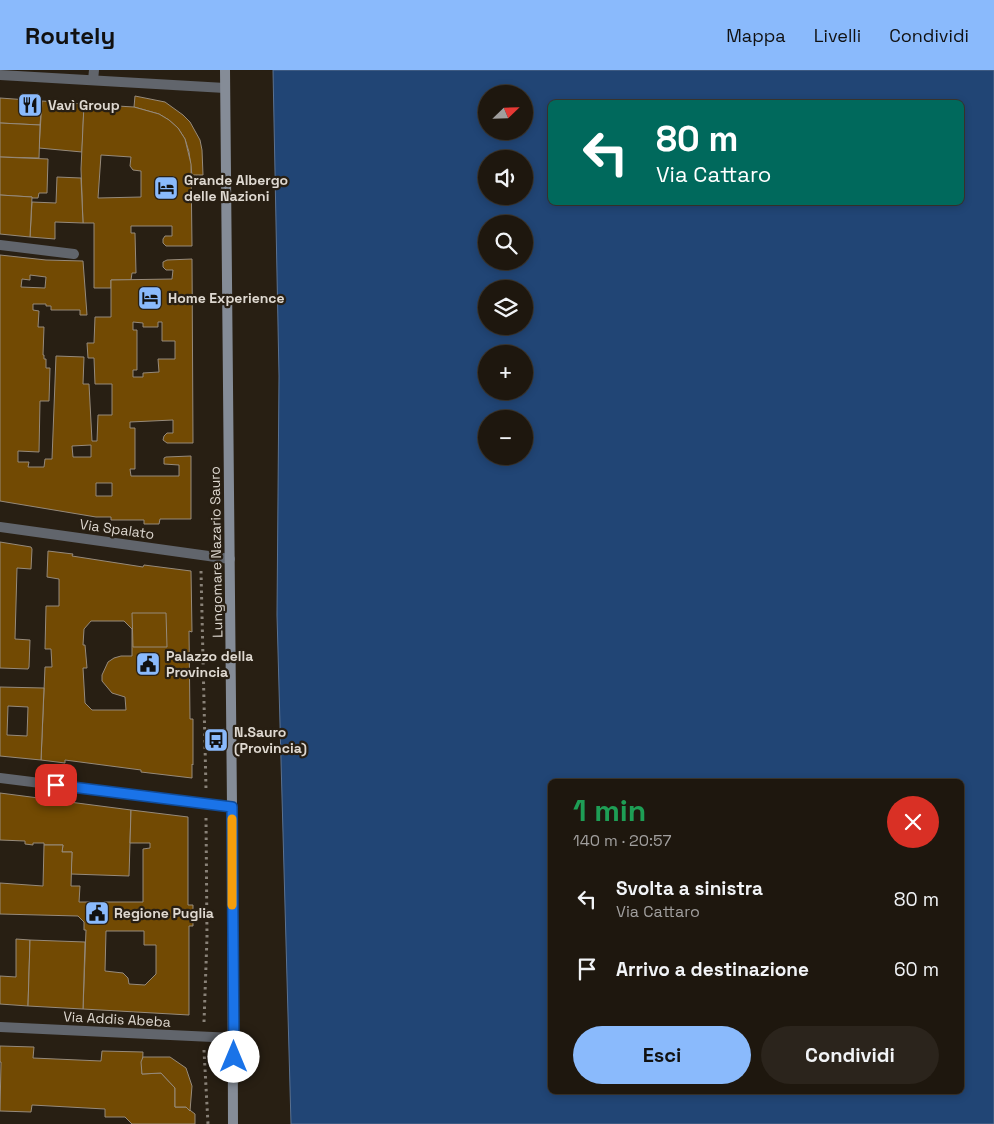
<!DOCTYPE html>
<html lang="it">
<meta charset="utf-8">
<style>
:root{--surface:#1e170e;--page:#2b241c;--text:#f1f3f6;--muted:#a19f9e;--line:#3c362e;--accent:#8abafc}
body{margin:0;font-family:"Space Grotesk",sans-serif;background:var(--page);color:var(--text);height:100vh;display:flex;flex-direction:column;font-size:19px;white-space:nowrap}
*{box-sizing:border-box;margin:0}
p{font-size:16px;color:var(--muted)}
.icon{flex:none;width:28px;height:28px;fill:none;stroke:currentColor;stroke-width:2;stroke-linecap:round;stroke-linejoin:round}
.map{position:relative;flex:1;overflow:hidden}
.side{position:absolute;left:548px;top:709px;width:416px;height:315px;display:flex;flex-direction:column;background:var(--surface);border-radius:8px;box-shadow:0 2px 8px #0003,0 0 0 1px var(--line)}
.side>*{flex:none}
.hud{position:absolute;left:548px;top:30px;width:416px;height:105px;border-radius:8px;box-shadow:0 2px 8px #0003,0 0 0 1px var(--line);background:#00695c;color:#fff;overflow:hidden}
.needle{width:32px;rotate:67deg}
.buttons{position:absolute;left:478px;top:15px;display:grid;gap:10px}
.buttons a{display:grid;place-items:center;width:55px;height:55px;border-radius:50%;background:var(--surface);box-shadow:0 2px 8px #0003,0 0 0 1px var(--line);font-size:25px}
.pin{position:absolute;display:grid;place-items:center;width:42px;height:42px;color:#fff;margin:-21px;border-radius:10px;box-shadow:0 2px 8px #0006}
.me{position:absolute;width:55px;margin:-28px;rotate:0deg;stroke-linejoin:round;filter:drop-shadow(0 0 4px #0008)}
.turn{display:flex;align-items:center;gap:18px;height:105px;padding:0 25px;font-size:22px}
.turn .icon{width:65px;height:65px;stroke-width:2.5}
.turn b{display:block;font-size:35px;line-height:42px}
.round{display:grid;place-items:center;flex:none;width:52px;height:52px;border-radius:26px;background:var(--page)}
.head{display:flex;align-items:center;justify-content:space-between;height:85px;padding:0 25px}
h1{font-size:30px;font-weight:600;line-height:38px;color:#1e9e55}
.cta{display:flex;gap:10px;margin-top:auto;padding:10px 25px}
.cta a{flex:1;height:58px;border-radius:30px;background:var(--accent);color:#111;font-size:20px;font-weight:600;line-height:58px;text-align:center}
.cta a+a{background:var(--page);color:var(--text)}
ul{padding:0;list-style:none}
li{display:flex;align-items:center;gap:15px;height:70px;padding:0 25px}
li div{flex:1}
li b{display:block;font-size:19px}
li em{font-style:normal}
header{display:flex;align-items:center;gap:30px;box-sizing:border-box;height:70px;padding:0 25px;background:var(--accent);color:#111}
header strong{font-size:24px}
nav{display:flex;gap:28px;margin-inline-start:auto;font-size:18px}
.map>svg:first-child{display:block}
</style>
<header>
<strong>Routely</strong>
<nav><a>Mappa</a><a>Livelli</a><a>Condividi</a></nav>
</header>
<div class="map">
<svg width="994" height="1054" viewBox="0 0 994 1054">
<rect width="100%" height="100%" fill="#281f13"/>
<!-- water -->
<path fill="#214575" stroke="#5a7190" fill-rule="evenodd" d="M273,0h721v1054h-703l-14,-509 2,-239zM486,24h38v37h-38zM550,32h411v100h-411zM486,89h38v37h-38zM486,154h38v37h-38zM486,219h38v37h-38zM486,284h38v37h-38zM486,349h38v37h-38zM961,711v310h-411v-310z"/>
<!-- building -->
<g fill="#724a03" stroke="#968a7b" fill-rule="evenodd">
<polygon points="135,26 165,32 183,45 190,52 200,70 202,80 203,105 192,105 189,82 185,69 178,58 169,50 159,44 134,37"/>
<polygon points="0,28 42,31 40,55 0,53"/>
<polygon points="42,31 84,34 82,82 39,78"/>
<path d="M84,34l50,3 25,7 10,6 9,8 7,11 6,25 1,82h-26l-3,-3v-4l2,-3h7v-10h-41v7h4l1,40h-4l-1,7h-20v8h-17v-65h-11l-2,-54zM101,85l30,2 -1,9 3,4 8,1v26l-43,1z"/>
<polygon points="0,53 40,55 39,88 0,87"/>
<polygon points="0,87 48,89 47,123 39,123 38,128 32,128 32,127 0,125"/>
<polygon points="57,107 81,108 83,153 55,152 55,169 30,167 32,132 56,133"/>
<polygon points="0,125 32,127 30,167 0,164"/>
<path d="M0,185l46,5 37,1 4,54h-7v-5h-29v-4h-5v-2h-13v6l6,1 -1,16h6l-1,28h1v4h2v9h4l-1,33h-9l-1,51 -21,-1v11h11l-1,5h16l1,-8h7l4,-103 28,1 -1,27h6l3,57h5l1,-26h14v-31h-17l-1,-26h-6l-1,-15h7l1,-26h16v-37l61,-1 1,-9h-7l-3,-3v-5l4,-2 25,-1 1,184h-26l-4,-3 1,-4 3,-3h6v-13l-43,2v6h5v41h-5l1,7h48v-11l-15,-1v-6l2,-1 25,-1v63h-31l-1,5h-15v-4h-33v-3h-15l-96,-16zM30,205l16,2 -1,11 -24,-1 1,-8 8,1zM133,252l10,1v4h15v-5h4v19h13v18h-17l1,13 -16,1v4h-10v-7h4v-40h-4zM91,375v12h-18l-1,-11zM96,413h16v13h-16z"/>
<polygon points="0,472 31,477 32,479 31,499 17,498 15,569 30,570 29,597 28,599 0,598"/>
<path d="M48,481l25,3 -1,2 71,11 1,-2 47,6 1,61 -3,-1 1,88h3v46l-1,-1v14l-51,-6v-2l-76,-10v3l-24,-3 4,-93h7l-1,-18h-6l1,-43h13v-27l-12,-2zM91,551h33l8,8v27h-11l-7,2 -6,4 -6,13v6l10,12 13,4 1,13h-34l-7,-7 -2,-35h4l-2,-23h-2l1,-16z"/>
<polygon points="132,543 166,543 167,577 133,577"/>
<path d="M0,617l44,1 -3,72 -41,-4zM8,636l20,1 -1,29 -20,-1z"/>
<polygon points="0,723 131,740 129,806 71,804 72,782 62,782 63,775 44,775 44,773 33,773 33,775 25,774 25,771 0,770"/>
<path d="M131,740l57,7v88h5v21h-4v89l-106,-6 3,-79h-2v-8l-6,-6 -78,-2v-31l43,3 1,-41h19l-1,7h10l-1,34h9l-1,16h64v-53l7,-1v-5h-20zM106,861h38v14h12v29l-11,11 -16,-1 -1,-6 -5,-5 -18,-2z"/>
<polygon points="16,869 30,870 28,936 0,934 0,906 16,907"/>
<polygon points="30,870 85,872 83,939 28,936"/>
<polygon points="0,976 34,977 33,988 101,991 102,981 143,982 142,1004 161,1003 175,1018 175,1037 186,1037 195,1044 195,1054 132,1054 125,1047 105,1047 105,1039 32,1035 31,1042 0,1041 1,992 0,992"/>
<polygon points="143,987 170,987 186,998 192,1016 190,1041 186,1037 175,1037 175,1018 161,1003 142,1004 141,992"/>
</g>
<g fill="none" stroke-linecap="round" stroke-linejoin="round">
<!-- path -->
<g stroke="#898278" stroke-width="3" stroke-dasharray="2.5 4" stroke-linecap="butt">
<polyline points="201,501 206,719"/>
<polyline points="204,952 207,867 206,748"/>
<polyline points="204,980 208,1054"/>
</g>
<!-- minor -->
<g stroke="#61656c" stroke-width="10">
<polyline points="0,5 225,18"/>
<polyline points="93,10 94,0"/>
<polyline points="0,175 74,184"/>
<polyline points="0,457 230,489"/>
<polyline points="0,708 232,737"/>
<polyline points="0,957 234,968"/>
</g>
<!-- secondary -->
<polyline stroke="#858c97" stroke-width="10" points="225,0 232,737 233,1054"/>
</g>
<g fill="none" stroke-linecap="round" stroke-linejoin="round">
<defs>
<polyline id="route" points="56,715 232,737 234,987"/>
</defs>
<!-- route casing -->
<use href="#route" stroke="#114b97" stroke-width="12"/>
<!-- route -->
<use href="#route" stroke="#1a73e8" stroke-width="9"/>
<!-- slow -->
<polyline stroke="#f59e0b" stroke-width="9" points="232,749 232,835"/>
</g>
<!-- icons -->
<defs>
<symbol id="restaurant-square" viewBox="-11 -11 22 22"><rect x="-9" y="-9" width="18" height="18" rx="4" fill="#8abafc" stroke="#281f13"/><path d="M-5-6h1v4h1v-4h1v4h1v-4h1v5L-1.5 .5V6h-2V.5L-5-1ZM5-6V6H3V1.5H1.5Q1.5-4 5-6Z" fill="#111"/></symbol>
<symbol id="hotel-square" viewBox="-11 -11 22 22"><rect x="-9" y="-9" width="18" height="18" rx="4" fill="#8abafc" stroke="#281f13"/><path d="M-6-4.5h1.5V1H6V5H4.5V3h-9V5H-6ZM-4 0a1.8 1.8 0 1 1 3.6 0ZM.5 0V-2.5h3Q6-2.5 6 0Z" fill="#111"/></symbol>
<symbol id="civic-square" viewBox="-11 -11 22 22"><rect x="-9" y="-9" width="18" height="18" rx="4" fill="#8abafc" stroke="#281f13"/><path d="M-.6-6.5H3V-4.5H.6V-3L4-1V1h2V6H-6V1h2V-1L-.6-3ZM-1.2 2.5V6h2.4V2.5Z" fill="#111"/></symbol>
<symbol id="bus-square" viewBox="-11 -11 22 22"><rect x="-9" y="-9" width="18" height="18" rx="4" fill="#8abafc" stroke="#281f13"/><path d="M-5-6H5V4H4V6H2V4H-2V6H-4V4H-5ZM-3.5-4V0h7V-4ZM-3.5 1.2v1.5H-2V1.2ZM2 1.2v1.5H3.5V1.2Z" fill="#111"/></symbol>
</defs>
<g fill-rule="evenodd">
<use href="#restaurant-square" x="16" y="21" width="28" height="28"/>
<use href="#hotel-square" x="152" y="104" width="28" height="28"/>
<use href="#hotel-square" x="136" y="214" width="28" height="28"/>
<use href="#civic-square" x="134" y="580" width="28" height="28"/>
<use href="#bus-square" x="202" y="656" width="28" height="28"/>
<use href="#civic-square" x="83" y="829" width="28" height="28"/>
</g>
<g text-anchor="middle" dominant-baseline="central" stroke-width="4.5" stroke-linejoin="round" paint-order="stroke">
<!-- poi labels -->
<g font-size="14" font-weight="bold" fill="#ded8d0" stroke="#281f13" text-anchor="start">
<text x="48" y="35">Vavì Group</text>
<text x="184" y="110">Grande Albergo<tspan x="184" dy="16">delle Nazioni</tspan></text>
<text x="168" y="228">Home Experience</text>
<text x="166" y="586">Palazzo della<tspan x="166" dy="16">Provincia</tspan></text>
<text x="234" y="662">N.Sauro<tspan x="234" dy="16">(Provincia)</tspan></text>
<text x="114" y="843">Regione Puglia</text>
</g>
<!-- street labels -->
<g font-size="14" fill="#ded8d0" stroke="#281f13">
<text transform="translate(117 459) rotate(8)">Via Spalato</text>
<text transform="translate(216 482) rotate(-91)">Lungomare Nazario Sauro</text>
<text transform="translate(117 949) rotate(3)">Via Addis Abeba</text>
</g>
</g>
</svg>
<div class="buttons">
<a><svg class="needle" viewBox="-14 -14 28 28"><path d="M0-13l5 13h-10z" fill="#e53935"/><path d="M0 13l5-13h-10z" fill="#a19f9e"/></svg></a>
<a><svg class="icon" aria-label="sound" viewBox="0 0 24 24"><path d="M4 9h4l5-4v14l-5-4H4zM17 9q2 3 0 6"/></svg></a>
<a><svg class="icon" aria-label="search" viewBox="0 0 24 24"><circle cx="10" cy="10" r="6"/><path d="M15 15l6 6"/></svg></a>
<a><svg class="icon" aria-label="layers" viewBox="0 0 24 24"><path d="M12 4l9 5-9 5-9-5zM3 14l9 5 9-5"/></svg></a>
<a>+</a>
<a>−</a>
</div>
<div class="pin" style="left:56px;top:715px;background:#d93025"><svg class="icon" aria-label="arrive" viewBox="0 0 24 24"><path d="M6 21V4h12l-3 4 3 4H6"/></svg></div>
<svg class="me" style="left:234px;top:987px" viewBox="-20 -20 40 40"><circle r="19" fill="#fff"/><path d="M0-13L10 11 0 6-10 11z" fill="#1a73e8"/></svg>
<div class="hud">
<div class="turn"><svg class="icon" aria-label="left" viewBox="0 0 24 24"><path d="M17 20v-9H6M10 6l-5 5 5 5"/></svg><div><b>80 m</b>Via Cattaro</div></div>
</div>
<section class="side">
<div class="head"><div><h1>1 min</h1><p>140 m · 20:57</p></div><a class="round" style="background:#d93025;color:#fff"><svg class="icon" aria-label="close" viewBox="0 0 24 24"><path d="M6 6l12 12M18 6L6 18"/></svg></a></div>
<ul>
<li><svg class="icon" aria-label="left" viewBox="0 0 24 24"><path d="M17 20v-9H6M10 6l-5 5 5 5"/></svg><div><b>Svolta a sinistra</b><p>Via Cattaro</p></div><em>80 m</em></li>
<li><svg class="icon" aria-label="arrive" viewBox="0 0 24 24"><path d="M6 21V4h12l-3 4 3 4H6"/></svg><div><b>Arrivo a destinazione</b></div><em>60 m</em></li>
</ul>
<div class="cta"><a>Esci</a><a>Condividi</a></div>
</section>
</div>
